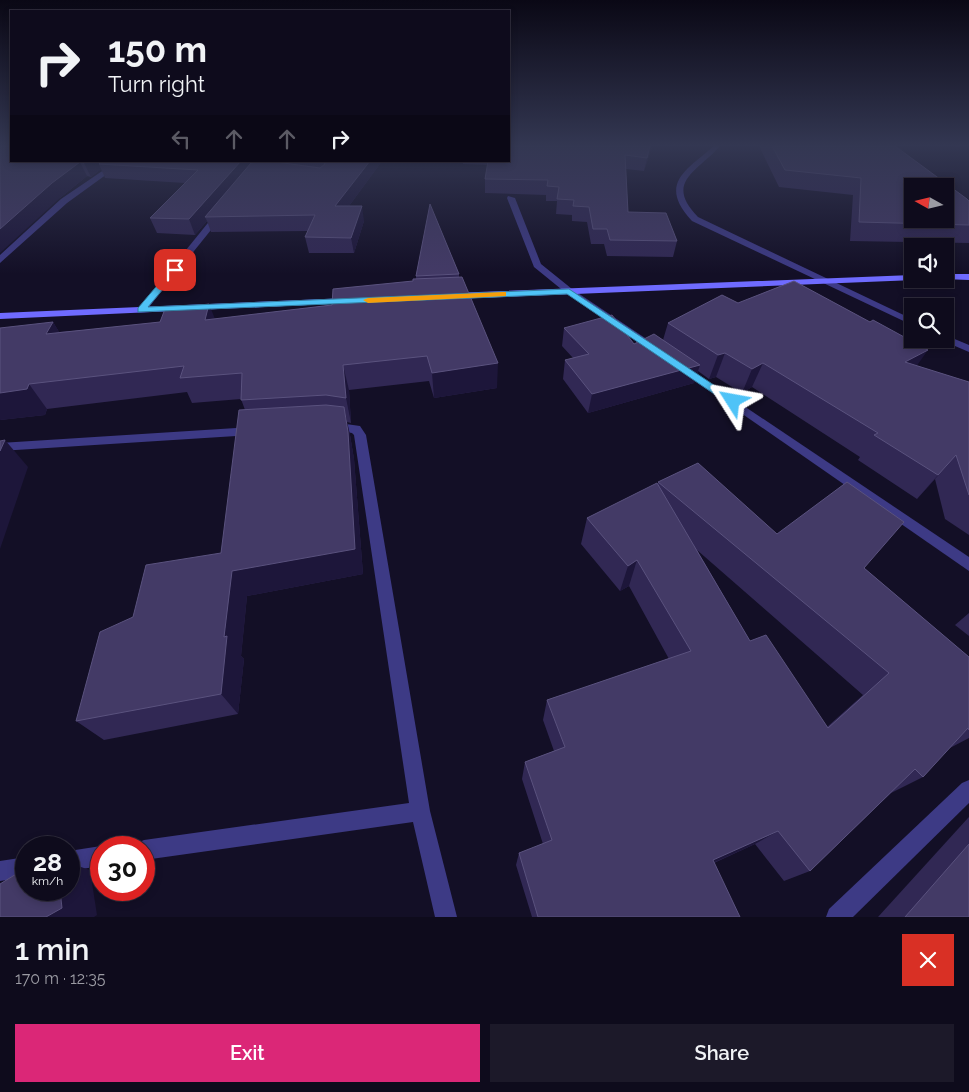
<!DOCTYPE html>
<meta charset="utf-8">
<style>
:root{--surface:#0e0b1c;--page:#1c1929;--text:#f1f3f6;--muted:#9b9ba3;--line:#2e2b3b;--accent:#db2777}
body{margin:0;font-family:Raleway,sans-serif;background:var(--page);color:var(--text);height:100vh;display:flex;flex-direction:column;font-size:19px;white-space:nowrap}
*{box-sizing:border-box;margin:0}
p{font-size:16px;color:var(--muted)}
.icon{flex:none;width:28px;height:28px;fill:none;stroke:currentColor;stroke-width:2;stroke-linecap:round;stroke-linejoin:round}
.map{position:relative;height:917px;overflow:hidden}
.sheet{display:flex;flex-direction:column;background:var(--surface);flex:1}
.sheet>*{flex:none}
.guide{position:absolute;left:10px;top:10px;width:500px;height:152px;border-radius:0px;box-shadow:0 2px 8px #0003,0 0 0 1px var(--line);background:#0e0b1c;color:var(--text);overflow:hidden}
.needle{width:32px;rotate:278deg}
.fabs{position:absolute;left:904px;top:178px;display:grid;gap:10px}
.fabs a{display:grid;place-items:center;width:50px;height:50px;border-radius:0px;background:var(--surface);box-shadow:0 2px 8px #0003,0 0 0 1px var(--line);font-size:25px}
.speed{position:absolute;left:15px;top:836px;display:flex;gap:10px;font-size:25px;font-weight:700;text-align:center}
.speed>*{display:grid;place-content:center;width:65px;height:65px;border-radius:50%;background:var(--surface);box-shadow:0 2px 8px #0003,0 0 0 1px var(--line);line-height:1}
.speed small{font-size:12px;font-weight:400}
.speed .limit{border:8px solid #d22;background:#fff;color:#111}
.pin{position:absolute;display:grid;place-items:center;width:42px;height:42px;color:#fff;margin:-21px;border-radius:10px;box-shadow:0 2px 8px #0006}
.me{position:absolute;width:55px;margin:-28px;rotate:304deg;stroke-linejoin:round;filter:drop-shadow(0 0 4px #0008)}
.turn{display:flex;align-items:center;gap:18px;height:105px;padding:0 15px;font-size:22px}
.turn .icon{width:65px;height:65px;stroke-width:2.5}
.turn b{display:block;font-size:35px;line-height:42px}
.lanes{display:flex;align-items:center;height:48px;padding:0 15px;background:#0003;justify-content:center;gap:25px;direction:ltr}
.lanes .off{opacity:.35}
.round{display:grid;place-items:center;flex:none;width:52px;height:52px;border-radius:0px;background:var(--page)}
.overview{display:flex;align-items:center;justify-content:space-between;height:85px;padding:0 15px}
h1{font-size:30px;font-weight:600;line-height:38px}
.action{display:flex;gap:10px;margin-top:auto;padding:10px 15px}
.action a{flex:1;height:58px;border-radius:0px;background:var(--accent);color:#fff;font-size:20px;font-weight:600;line-height:58px;text-align:center}
.action a+a{background:var(--page);color:var(--text)}
.map>svg:first-child{display:block}
</style>
<div class="map">
<svg width="969" height="917" viewBox="0 0 969 917">
<rect width="100%" height="100%" fill="#130f26"/>
<g fill="none" stroke-linecap="round" stroke-linejoin="round">
<!-- street -->
<g fill="#3d3a85" fill-rule="evenodd">
<path d="M714,146h6c-23,26 -56,36 -22,71l214,102v6l-220,-104c-34,-37 -7,-50 22,-75z"/>
<polygon points="117,161 125,161 67,203 0,263 0,255 61,199"/>
<polygon points="508,196 515,198 541,264 572,289 660,348 661,350 660,352 652,352 566,293 534,267 507,198"/>
<polygon points="216,213 223,215 145,312 139,312 139,308"/>
<polygon points="945,335 969,345 969,352 941,340 940,339 945,339"/>
<polygon points="683,365 969,557 969,571 679,370 678,368 679,366"/>
<polygon points="332,422 360,426 366,435 430,811 457,917 435,917 413,822 144,860 144,848 135,848 137,843 144,840 409,803 354,435 352,433 328,429 326,426"/>
<polygon points="252,427 258,431 252,435 0,451 0,443"/>
<polygon points="969,780 969,803 853,917 826,917 829,909 962,783"/>
<polygon points="101,846 105,848 101,848 101,866 69,871 69,851"/>
<polygon points="26,857 26,877 0,881 0,861"/>
</g>
<!-- secondary -->
<g fill="#6f6bff" fill-rule="evenodd">
<polygon points="945,274 969,274 969,280 942,279 945,279"/>
<polygon points="912,275 912,279 915,280 453,299 448,296 453,293"/>
<polygon points="348,298 353,301 351,303 0,319 0,313"/>
</g>
</g>
<!-- wall -->
<g fill="#312854" fill-rule="evenodd">
<polygon points="509,146 652,146 644,171 626,169 628,212 677,241 673,257 607,256 604,244 591,244 587,222 572,221 572,215 556,214 557,201 546,201 546,195 485,193 485,179 488,165 463,164 463,161 509,161"/>
<polygon points="759,146 895,146 969,201 969,243 850,241 853,195 779,187"/>
<polygon points="954,146 969,146 956,147"/>
<polygon points="11,161 382,161 349,206 364,221 354,253 309,253 305,237 309,231 211,232 207,221 195,235 157,233 150,218 185,183 105,178 101,169 91,177 87,176 60,198"/>
<polygon points="459,274 459,277 497,388 434,398 429,381 349,390 351,423 347,422 350,435 354,459 363,574 247,596 241,656 244,659 238,714 104,740 76,721 133,617 221,553 245,410 241,399 192,403 187,392 47,409 45,415 0,420 53,322 59,332 215,319 332,305 413,281 416,279 416,276"/>
<polygon points="738,303 917,366 969,382 969,535 945,519 935,479 917,499 858,460 860,457 752,387 742,393 716,377 709,379 698,371 694,383 588,413 563,379 565,360 573,358 562,346 564,328 634,344 663,340 668,323"/>
<path d="M658,482l119,52 87,34 105,89v81l-21,11 -25,28 -32,16 -81,78 -26,10 -29,-37 -41,19 26,54h-208l-16,-52 3,-12 24,-9 -21,-65 3,-17 29,-11 -11,-31 4,-20 122,-41 -40,-73 -9,5 -39,-47 6,-26 71,-34zM697,550l166,145 -36,32 -77,-86z"/>
<polygon points="969,613 969,636 955,625"/>
<polygon points="969,817 969,917 878,917 968,818"/>
</g>
<!-- shaded-wall -->
<g fill="#1d163a">
<polygon points="650,146 652,146 644,171 647,158"/>
<polygon points="86,161 114,161 99,164 101,169 91,177 84,163"/>
<polygon points="241,161 269,161 205,217 207,221 195,235 189,219"/>
<polygon points="370,161 382,161 338,221 335,206"/>
<polygon points="80,162 87,176 60,198 0,253 0,229 52,183"/>
<polygon points="362,206 364,221 354,253 351,238"/>
<polygon points="209,304 219,329 205,320"/>
<polygon points="53,322 68,346 46,334"/>
<polygon points="928,350 911,374 905,362"/>
<polygon points="725,353 716,377 709,379 718,355"/>
<polygon points="498,363 497,388 434,398 432,373"/>
<polygon points="763,363 752,387 742,393 752,369"/>
<polygon points="343,365 349,390 351,423 346,398"/>
<polygon points="700,365 694,383 588,413 592,394"/>
<polygon points="29,384 47,409 45,415 0,420 0,393"/>
<polygon points="344,407 350,435 354,459 363,574 247,596 241,656 244,659 238,714 221,694 224,637 232,571"/>
<polygon points="5,440 28,467 0,549 0,451"/>
<polygon points="956,455 935,479 917,499 938,475"/>
<polygon points="637,560 629,586 620,591 628,566"/>
<polygon points="778,831 755,844 695,871 713,860"/>
<polygon points="69,863 90,870 97,915 94,917 46,917 60,890 69,890"/>
</g>
<!-- building -->
<g fill="#433a66" stroke="#5a527e" fill-rule="evenodd">
<polygon points="0,146 11,146 11,161 86,161 84,163 80,162 52,183 0,229"/>
<polygon points="509,146 650,146 647,158 625,155 628,212 666,213 677,241 610,240 607,229 593,229 589,207 573,206 574,200 557,199 559,187 547,186 548,180 485,179 488,161 509,161"/>
<path d="M772,146h123l72,53 2,2v24l-110,-3 2,-44 -76,-8zM912,186h33v33h-33z"/>
<polygon points="102,161 241,161 189,219 150,218 198,170 99,164"/>
<polygon points="263,161 269,161 320,168 325,164 324,162 318,161 370,161 335,206 362,206 351,238 305,237 315,215 205,217 251,163"/>
<polygon points="430,204 459,274 416,276"/>
<polygon points="462,277 498,363 432,373 427,356 343,365 346,398 326,395 241,400 242,373 180,378 184,366 29,384 27,389 0,393 0,328 53,322 46,334 160,322 165,309 209,304 205,320 332,305 333,289 413,281 413,279"/>
<polygon points="794,281 870,322 873,320 928,350 905,362 969,382 969,495 956,455 938,475 874,435 878,433 763,363 752,369 725,353 718,355 668,323 722,295 738,303"/>
<polygon points="612,315 634,344 654,334 700,365 592,394 565,360 589,354 564,328"/>
<polygon points="326,405 344,407 348,432 355,549 232,571 224,637 227,636 221,694 76,721 100,632 133,617 146,565 221,553 239,410"/>
<polygon points="5,440 0,451 0,441"/>
<polygon points="698,463 777,534 847,482 904,522 864,568 969,657 969,730 968,728 923,777 915,769 810,871 778,831 713,860 740,917 538,917 519,853 552,840 525,762 565,747 547,700 691,651 637,560 628,566 587,518 657,483 750,641 766,635 828,728 889,673 658,482"/>
<polygon points="969,844 969,917 905,917"/>
<polygon points="26,868 26,890 60,890 62,908 46,917 0,917 0,884"/>
</g>
<!-- sky -->
<linearGradient id="sky" x2="0" y2="1"><stop stop-color="#0a0815"/><stop offset="0.53" stop-color="#333752"/><stop offset="1" stop-color="#333752" stop-opacity="0"/></linearGradient>
<rect width="969" height="274" fill="url(#sky)"/>
<!-- route -->
<polygon fill="#4fc3f7" stroke="#337fa1" points="172,268 179,270 148,307 569,289 738,401 736,404 729,404 567,294 138,312 138,308"/>
<!-- slow -->
<polygon fill="#f59e0b" points="503,292 506,292 506,296 368,303 363,300 368,298"/>
</svg>
<div class="fabs">
<a><svg class="needle" viewBox="-14 -14 28 28"><path d="M0-13l5 13h-10z" fill="#e53935"/><path d="M0 13l5-13h-10z" fill="#9b9ba3"/></svg></a>
<a><svg class="icon" aria-label="sound" viewBox="0 0 24 24"><path d="M4 9h4l5-4v14l-5-4H4zM17 9q2 3 0 6"/></svg></a>
<a><svg class="icon" aria-label="search" viewBox="0 0 24 24"><circle cx="10" cy="10" r="6"/><path d="M15 15l6 6"/></svg></a>
</div>
<div class="speed"><div>28<small>km/h</small></div><div class="limit">30</div></div>
<div class="pin" style="left:175px;top:270px;background:#d93025"><svg class="icon" aria-label="arrive" viewBox="0 0 24 24"><path d="M6 21V4h12l-3 4 3 4H6"/></svg></div>
<svg class="me" style="left:733px;top:401px" viewBox="-20 -20 40 40"><path d="M0-17L14 15 0 8-14 15z" fill="#4fc3f7" stroke="#fff" stroke-width="4"/></svg>
<div class="guide">
<div class="turn"><svg class="icon" aria-label="right" viewBox="0 0 24 24"><path d="M7 20v-9h11M14 6l5 5-5 5"/></svg><div><b>150 m</b>Turn right</div></div>
<div class="lanes"><svg class="icon off" aria-label="left" viewBox="0 0 24 24"><path d="M17 20v-9H6M10 6l-5 5 5 5"/></svg><svg class="icon off" aria-label="ahead" viewBox="0 0 24 24"><path d="M12 20V5M6 11l6-6 6 6"/></svg><svg class="icon off" aria-label="ahead" viewBox="0 0 24 24"><path d="M12 20V5M6 11l6-6 6 6"/></svg><svg class="icon" aria-label="right" viewBox="0 0 24 24"><path d="M7 20v-9h11M14 6l5 5-5 5"/></svg></div>
</div>
</div>
<section class="sheet">
<div class="overview"><div><h1>1 min</h1><p>170 m · 12:35</p></div><a class="round" style="background:#d93025;color:#fff"><svg class="icon" aria-label="close" viewBox="0 0 24 24"><path d="M6 6l12 12M18 6L6 18"/></svg></a></div>
<div class="action"><a>Exit</a><a>Share</a></div>
</section>
